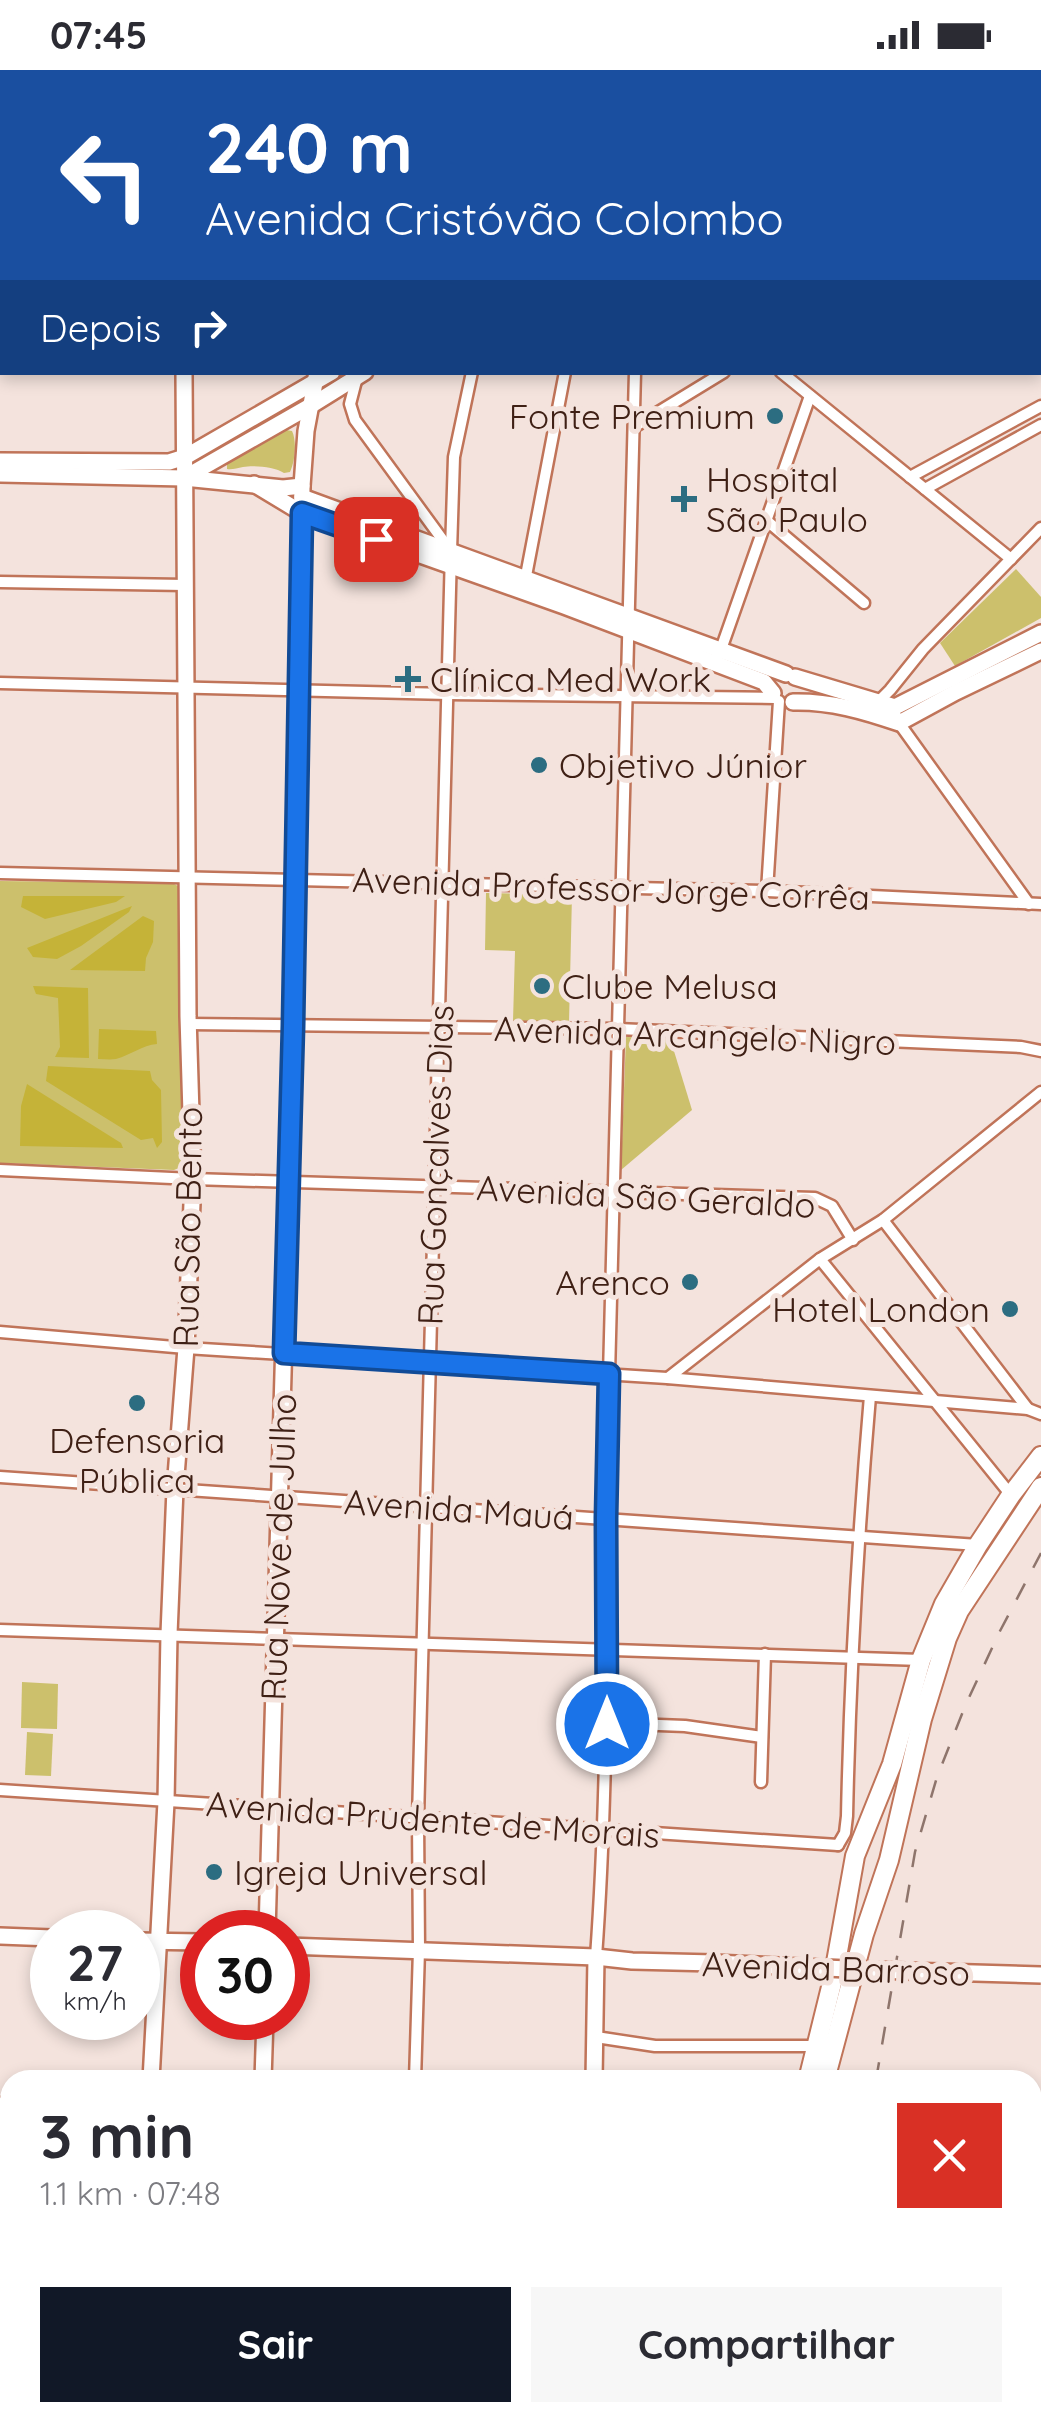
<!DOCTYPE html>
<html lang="pt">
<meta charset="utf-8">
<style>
:root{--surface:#fff;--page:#f7f7f7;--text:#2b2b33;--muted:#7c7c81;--accent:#111827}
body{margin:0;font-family:Quicksand,sans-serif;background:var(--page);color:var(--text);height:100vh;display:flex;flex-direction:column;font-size:38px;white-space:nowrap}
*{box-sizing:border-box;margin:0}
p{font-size:32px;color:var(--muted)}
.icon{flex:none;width:55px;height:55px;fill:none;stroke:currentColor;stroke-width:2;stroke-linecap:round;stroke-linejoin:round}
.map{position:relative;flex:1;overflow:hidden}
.sheet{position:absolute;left:0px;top:2000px;width:1042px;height:352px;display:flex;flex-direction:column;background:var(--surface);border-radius:30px 30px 0 0;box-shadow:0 5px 15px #0003}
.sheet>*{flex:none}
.hud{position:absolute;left:0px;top:0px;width:1042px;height:305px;box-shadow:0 5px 15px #0003;background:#1a4fa0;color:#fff;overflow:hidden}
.speed{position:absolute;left:30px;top:1840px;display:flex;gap:20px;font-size:50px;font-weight:700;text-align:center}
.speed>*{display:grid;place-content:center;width:130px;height:130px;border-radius:50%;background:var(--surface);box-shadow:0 5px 15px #0003;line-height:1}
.speed small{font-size:25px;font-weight:400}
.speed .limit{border:15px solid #d22;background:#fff;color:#111}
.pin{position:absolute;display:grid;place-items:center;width:85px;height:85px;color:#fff;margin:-42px;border-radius:20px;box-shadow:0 5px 15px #0006}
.me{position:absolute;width:110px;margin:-55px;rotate:0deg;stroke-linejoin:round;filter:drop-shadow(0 0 8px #0008)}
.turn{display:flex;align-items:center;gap:35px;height:210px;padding:0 40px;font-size:45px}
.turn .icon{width:130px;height:130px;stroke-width:2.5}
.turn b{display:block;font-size:70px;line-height:85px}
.then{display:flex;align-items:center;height:95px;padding:0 40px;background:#0003;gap:20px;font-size:38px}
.round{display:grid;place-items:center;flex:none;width:105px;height:105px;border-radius:0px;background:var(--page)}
.overview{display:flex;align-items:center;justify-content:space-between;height:170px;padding:0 40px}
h1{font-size:60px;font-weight:700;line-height:75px}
.primary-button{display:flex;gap:20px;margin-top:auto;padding:20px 40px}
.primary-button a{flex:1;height:115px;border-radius:0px;background:var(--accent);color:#fff;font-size:40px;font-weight:700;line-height:115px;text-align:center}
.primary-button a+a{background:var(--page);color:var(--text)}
.status{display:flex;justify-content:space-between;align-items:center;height:70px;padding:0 50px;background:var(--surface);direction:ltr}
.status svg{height:28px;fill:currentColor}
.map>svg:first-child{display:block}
</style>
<div class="status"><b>07:45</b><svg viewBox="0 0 49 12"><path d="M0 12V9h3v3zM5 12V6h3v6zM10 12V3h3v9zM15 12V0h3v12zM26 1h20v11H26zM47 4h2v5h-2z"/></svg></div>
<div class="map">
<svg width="1041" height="2351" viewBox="0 0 1041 2351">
<rect width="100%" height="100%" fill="#f4e3dd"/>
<!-- green -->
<g fill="#ccc06c">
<path d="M286,360l6,1c5,10 3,31 -2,41l-6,1c-9,-6 -29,-8 -41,-6 -6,1 -11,3 -16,2v-6z"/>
<polygon points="1016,499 1041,527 1041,548 955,596 940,573"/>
<polygon points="0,811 172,813 180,817 182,830 184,1084 179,1098 174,1100 0,1093"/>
<polygon points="486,823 572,825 569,953 513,951 515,881 485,880"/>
<polygon points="626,967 670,968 692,1040 621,1100"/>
<polygon points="22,1612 58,1614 57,1659 21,1658"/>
<polygon points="27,1662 53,1664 51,1706 25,1705"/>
</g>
<!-- forest -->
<g fill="#c5b338">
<polygon points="23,826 125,826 116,832 45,849 21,837"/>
<polygon points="132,836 129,842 81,876 57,889 33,887 27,878"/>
<polygon points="143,846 154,851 153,872 146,888 145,901 70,900"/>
<polygon points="33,916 88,918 89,988 55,987 60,977 58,928 36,924"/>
<path d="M99,959l57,2 1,13c-15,1 -26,11 -41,15 -6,1 -12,0 -18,0z"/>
<polygon points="48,996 150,1001 152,1010 161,1020 162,1072 157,1078 153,1068 141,1070 46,1011"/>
<polygon points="27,1014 121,1073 123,1078 20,1076 21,1036"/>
</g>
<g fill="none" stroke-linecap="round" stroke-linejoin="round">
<defs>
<g id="street">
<polyline points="278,0 312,2"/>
<polyline points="805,0 806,2"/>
<polyline points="819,0 820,2"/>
<polyline points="994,0 997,2"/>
<polyline points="1014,0 1017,2"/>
<polyline points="328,2 328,0"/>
<polyline points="405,2 406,0"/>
<polyline points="535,2 536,0"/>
<polyline points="664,2 664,0"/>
<polyline points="1040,17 1041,17"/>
<polyline points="1040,29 1041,30"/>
<polyline points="0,103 2,103"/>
<polyline points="1040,116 1041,116"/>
<polyline points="1040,228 1041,229"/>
<polyline points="0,259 2,259"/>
<polyline points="781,302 1011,489"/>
<polyline points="357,307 350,334 355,350 450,480"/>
<polyline points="634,357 724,302"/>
<polyline points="910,407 1041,336"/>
<polyline points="925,419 1041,355"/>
<polyline points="766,450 864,533"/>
<polyline points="525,511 565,302"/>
<polyline points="0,512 185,515"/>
<polyline points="719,585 810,326"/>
<polyline points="0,613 448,624 775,628"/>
<polyline points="876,634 890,620 923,579 1041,458"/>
<polyline points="897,647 899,653 1029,834"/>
<polyline points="0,803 767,821 1041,834"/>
<polyline points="767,821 779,631"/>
<polyline points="188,954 618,959 1021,977 1041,981"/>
<polyline points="0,1100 193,1109 815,1128 832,1136 853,1170"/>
<polyline points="883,1150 1028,1339"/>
<polyline points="820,1189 1011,1425"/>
<polyline points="0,1262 186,1278 667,1308 1028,1339 1041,1344"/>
<polyline points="668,1308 820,1189 883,1150 1041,1022"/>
<polyline points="0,1407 978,1475"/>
<polyline points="0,1560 921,1590"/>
<polyline points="607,1653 685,1656 762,1667"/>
<polyline points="761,1712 765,1584"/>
<polyline points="0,1720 838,1775"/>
<path d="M838,1775l7,-12 2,-17c3,-141 11,-280 23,-420"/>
<path d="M596,1887c14,-194 10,-388 13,-582l26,-1003"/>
<polyline points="596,1967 655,1976 817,1976"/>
<polyline points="415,2010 419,1880 418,1749 451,481 454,387 472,302"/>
<polyline points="0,2033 10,2033"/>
<polyline points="1041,2043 1033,2073 1038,2081 1041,2081"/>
<polyline points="0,2344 211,2351"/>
<polyline points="404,2351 404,2342"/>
<polyline points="579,2351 580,2342"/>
<polyline points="690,2351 691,2342"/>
</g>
<g id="secondary">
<polyline points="183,2 183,0"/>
<polyline points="354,2 354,0"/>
<polyline points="844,2 849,0"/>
<polyline points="881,2 885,0"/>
<polyline points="0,391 169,392 185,387 332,302"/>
<polyline points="0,404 184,408 283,418 302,416"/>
<polyline points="184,408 312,335 365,302"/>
<polyline points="254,414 302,443 564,536 764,612 773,623"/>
<polyline points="302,427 786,604"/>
<polyline points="795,607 895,637 1041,563"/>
<path d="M793,632c37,-1 71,9 106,21l57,-31 85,-41"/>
<polyline points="267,1862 293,955 302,416 306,361 317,302"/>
<polyline points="0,1866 52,1868"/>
<polyline points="138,1871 202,1872"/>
<polyline points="288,1876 596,1887 632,1891 714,1893"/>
<polyline points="151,2010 166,1732 169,1564 175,1419 186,1278 193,1109 188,946 184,302"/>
<polyline points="263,2010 265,1948"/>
<polyline points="594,2010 596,1887"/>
<polyline points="0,2093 10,2093"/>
<polyline points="252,2351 253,2342"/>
<polyline points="757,2351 758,2342"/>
</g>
<g id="primary">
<polyline points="808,2010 833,1909 855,1786 892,1694 921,1590 944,1534 978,1475 1011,1425 1041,1386"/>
<polyline points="825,2010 864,1864 889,1790 922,1649 947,1568 959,1541 1041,1417"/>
<polyline points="713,2351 716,2342"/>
<polyline points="729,2351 732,2342"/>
</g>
</defs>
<!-- street casing -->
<use href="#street" stroke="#c07459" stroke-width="15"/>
<!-- secondary casing -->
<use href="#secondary" stroke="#c07459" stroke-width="20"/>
<!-- primary casing -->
<use href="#primary" stroke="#c07459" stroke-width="22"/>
<!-- street -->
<use href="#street" stroke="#fff" stroke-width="10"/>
<!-- secondary -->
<use href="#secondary" stroke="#fff" stroke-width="15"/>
<!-- primary -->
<use href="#primary" stroke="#fff" stroke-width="18"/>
<!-- rail -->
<polyline stroke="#8e756c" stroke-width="2.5" stroke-dasharray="18 18" stroke-linecap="butt" points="876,2010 915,1782 937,1707 966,1634 1000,1561 1041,1483"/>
<defs>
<polyline id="secondary-bridge" points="714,1893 871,1900 1041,1905"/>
</defs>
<!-- secondary-bridge casing -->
<use href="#secondary-bridge" stroke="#c07459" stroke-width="20" stroke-linecap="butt"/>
<!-- secondary-bridge -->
<use href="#secondary-bridge" stroke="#fff" stroke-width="15"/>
</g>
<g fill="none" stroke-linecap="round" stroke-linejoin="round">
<defs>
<polyline id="route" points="376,469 302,443 293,956 284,1283 609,1304 606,1448 607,1654"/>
</defs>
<!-- route casing -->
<use href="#route" stroke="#114b97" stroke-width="25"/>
<!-- route -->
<use href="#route" stroke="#1a73e8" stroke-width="18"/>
</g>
<!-- markers -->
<g fill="#2c6d81" stroke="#f4e3dd" stroke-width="4">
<circle cx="775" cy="346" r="10"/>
<path d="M679 414h10v10h10v10h-10v10h-10v-10h-10v-10h10z"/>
<path d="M403 594h10v10h10v10h-10v10h-10v-10h-10v-10h10z"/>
<circle cx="539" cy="695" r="10"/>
<circle cx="542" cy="916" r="10"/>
<circle cx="690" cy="1212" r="10"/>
<circle cx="1010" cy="1239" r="10"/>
<circle cx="137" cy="1333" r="10"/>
<circle cx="214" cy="1802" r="10"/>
</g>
<g text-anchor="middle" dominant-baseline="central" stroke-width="10" stroke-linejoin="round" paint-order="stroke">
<!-- poi labels -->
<g font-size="35" fill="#3f2015" stroke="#f4e3dd" text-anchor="start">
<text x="755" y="346" text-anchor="end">Fonte Premium</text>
<text x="706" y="409">Hospital<tspan x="706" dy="40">São Paulo</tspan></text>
<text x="430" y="609">Clínica Med Work</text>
<text x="559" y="695">Objetivo Júnior</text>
<text x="562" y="916">Clube Melusa</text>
<text x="670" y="1212" text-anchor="end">Arenco</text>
<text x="990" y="1239" text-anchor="end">Hotel London</text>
<text x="137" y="1370" text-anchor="middle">Defensoria<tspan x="137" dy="40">Pública</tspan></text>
<text x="234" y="1802">Igreja Universal</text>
</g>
<!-- street labels -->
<g font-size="35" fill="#3f2015" stroke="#f4e3dd">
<text transform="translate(611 818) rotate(2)">Avenida Professor Jorge Corrêa</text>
<text transform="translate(695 965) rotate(2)">Avenida Arcangelo Nigro</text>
<text transform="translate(435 1095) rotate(-88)">Rua Gonçalves Dias</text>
<text transform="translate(646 1126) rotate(3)">Avenida São Geraldo</text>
<text transform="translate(187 1157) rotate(-89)">Rua São Bento</text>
<text transform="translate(459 1439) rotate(4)">Avenida Mauá</text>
<text transform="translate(278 1477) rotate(-88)">Rua Nove de Julho</text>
<text transform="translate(433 1749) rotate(4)">Avenida Prudente de Morais</text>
<text transform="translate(836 1898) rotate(2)">Avenida Barroso</text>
</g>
</g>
</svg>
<div class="speed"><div>27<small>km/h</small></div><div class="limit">30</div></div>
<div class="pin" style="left:376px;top:469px;background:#d93025"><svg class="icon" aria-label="arrive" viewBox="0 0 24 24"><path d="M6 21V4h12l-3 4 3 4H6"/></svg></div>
<svg class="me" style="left:607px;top:1654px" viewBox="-20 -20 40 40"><circle r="17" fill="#1a73e8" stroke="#fff" stroke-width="3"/><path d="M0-11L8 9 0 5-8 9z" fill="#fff"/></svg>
<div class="hud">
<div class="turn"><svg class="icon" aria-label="left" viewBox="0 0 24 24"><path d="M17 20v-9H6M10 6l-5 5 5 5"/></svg><div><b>240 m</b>Avenida Cristóvão Colombo</div></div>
<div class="then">Depois<svg class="icon" aria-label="right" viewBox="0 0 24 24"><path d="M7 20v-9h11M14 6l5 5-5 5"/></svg></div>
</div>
<section class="sheet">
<div class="overview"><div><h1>3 min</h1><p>1.1 km · 07:48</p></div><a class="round" style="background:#d93025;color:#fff"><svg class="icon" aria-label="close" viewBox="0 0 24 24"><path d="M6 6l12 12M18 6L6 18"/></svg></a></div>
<div class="primary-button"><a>Sair</a><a>Compartilhar</a></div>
</section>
</div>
